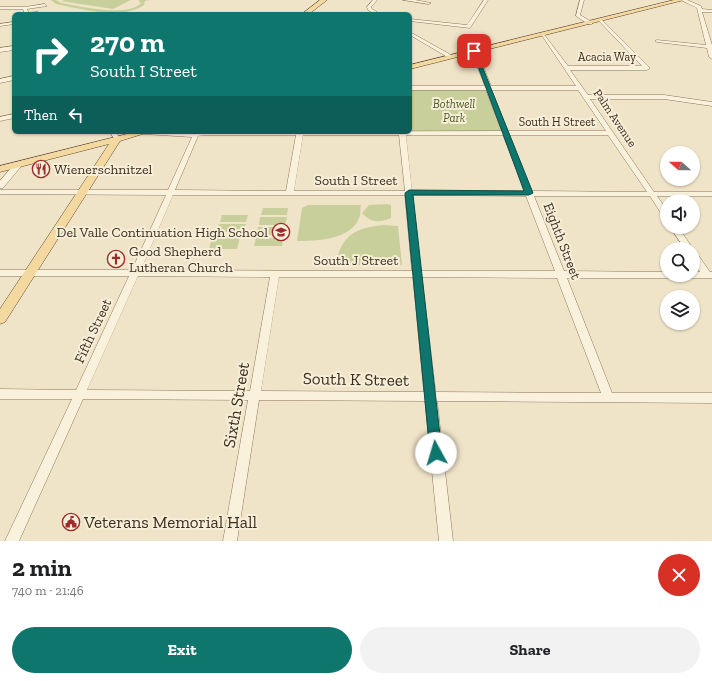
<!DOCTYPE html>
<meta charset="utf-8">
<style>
:root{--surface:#fff;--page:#f2f2f2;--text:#202124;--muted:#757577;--accent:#0f766e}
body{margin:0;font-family:"Zilla Slab",serif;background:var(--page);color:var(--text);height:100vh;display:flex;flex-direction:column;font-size:15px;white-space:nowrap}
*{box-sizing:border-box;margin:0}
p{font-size:13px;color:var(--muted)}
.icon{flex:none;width:22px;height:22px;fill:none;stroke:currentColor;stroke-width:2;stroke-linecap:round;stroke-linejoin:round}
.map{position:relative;height:541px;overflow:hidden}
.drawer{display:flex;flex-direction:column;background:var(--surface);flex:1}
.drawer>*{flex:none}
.hud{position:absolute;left:12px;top:12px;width:400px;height:122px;border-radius:6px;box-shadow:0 1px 3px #0004;background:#0f766e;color:#fff;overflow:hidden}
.needle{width:26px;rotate:291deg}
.controls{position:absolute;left:660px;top:146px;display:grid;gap:8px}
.controls a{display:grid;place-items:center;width:40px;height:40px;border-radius:50%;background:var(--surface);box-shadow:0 1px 3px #0004;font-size:20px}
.pin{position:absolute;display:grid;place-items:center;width:34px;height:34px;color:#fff;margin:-17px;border-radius:8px;box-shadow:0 2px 6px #0006}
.me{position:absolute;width:44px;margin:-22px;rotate:354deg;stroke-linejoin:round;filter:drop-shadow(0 0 3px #0008)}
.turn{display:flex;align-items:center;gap:14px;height:84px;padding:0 12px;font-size:18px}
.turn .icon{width:52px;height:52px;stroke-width:2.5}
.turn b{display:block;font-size:28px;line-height:34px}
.then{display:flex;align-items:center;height:38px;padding:0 12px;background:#0003;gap:8px;font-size:15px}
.round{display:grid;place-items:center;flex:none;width:42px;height:42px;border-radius:21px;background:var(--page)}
.summary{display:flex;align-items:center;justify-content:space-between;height:68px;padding:0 12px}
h1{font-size:24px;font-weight:800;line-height:30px}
.button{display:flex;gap:8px;margin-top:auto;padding:8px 12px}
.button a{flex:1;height:46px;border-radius:24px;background:var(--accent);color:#fff;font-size:16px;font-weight:800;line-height:46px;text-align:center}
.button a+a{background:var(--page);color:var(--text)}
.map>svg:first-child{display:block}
</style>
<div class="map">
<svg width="712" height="541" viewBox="0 0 712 541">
<rect width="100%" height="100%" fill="#f0e4c8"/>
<!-- green -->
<g fill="#c9cf9b">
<path d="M51,0h5l5,3c19,3 66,15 80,0l-3,-3h12l-5,1 -1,4c-21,15 -64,4 -88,-1z"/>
<polygon points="65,0 131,0 113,9 61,1"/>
<polygon points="410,88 488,88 506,133 410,132"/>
<path d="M387,204l4,1v13c-12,5 -20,5 -29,-5l7,-8z"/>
<path d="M308,205h53c-1,4 0,10 -2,13 -8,22 -43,23 -62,23l5,-33z"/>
<polygon points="263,208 288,208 287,215 261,215"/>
<polygon points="222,215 248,215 246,222 220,222"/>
<polygon points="260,217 287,217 285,225 259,225"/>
<polygon points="219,224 246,224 244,232 217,232"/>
<path d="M384,225l14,1 4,39h-67c7,-30 19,-37 49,-40z"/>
<polygon points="258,227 285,227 284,235 256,235"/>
<polygon points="212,237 240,237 237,249 209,249"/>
<polygon points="256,238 283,238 282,246 254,246"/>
</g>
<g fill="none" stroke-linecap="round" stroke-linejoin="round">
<defs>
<g id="minor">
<polygon points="373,0 377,0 371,7 372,9 380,14 375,14 368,10 367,7"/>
<polygon points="403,0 415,0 431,3 429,4"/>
<polygon points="484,0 488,0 470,28 410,21 410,19 467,25"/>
<polygon points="580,0 584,0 580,15 592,22 592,24 588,24 576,16"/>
<polygon points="681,0 687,0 701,6 702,9 712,10 712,12 702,12 712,45 712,59 709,57 707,48 657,42 655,41 657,40 706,45 697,8"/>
<polygon points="45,4 47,6 27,9 29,14 25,14 23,9 0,9 0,7 25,7"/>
<polygon points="38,12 40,14 31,14 31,13"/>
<path d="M601,19l49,49 -3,2h-77l18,25h76l48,7v4l-48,-7h-74l64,93h58v4h-55l10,14v8h-3l-14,-22h-116l30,75 103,1v3h26v-3h7l-7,-11v-10l3,1 14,20h2v6h-145l45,115h100v10l-275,-2 16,140h-14l-14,-140 -166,-1 -22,141h-14l25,-141 -165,-1 -64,142h-14l67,-142h-72v-10l76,1 53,-114h-129v-6h132l34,-75 -166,-1v-4h168l24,-53 -48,-3 -3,-2 361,-1 -16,-41h-76v-4h75l-14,-35 3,-2 3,2 14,35h85l-35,-52 2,-1 25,33h74l-43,-45zM492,90h86l28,41h-98zM205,135h91l-10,56 -111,-1 23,-54zM303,135h96l6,56h-111zM406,135h97l22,56h-113zM510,135h98l39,57 -115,-1zM173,195h232l7,76 -271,-1zM413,195l113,1 29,75h-134zM138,276l132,1 -20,114 -163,-1zM279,277h134l11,115 -163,-1zM422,277l135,1 44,115 -165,-1z"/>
<polygon points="14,22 14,24 0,26 0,24"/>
<polygon points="410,32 453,56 454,57 449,58 410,35"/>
<polygon points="14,46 14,50 0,52 0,48"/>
<polygon points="14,76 14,80 0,83 0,79"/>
<polygon points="14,114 14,118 0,121 0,117"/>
<polygon points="110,132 116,132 120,139 119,140 115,140"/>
<polygon points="16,162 19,162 23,164 3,188 0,188 0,181"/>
<polygon points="670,227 678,227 692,247 693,249 685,249"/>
</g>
<g id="major">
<polygon points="320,0 327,0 309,14 302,14"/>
<polygon points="674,0 684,0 410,69 410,65"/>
<polygon points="135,132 149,132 120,141 5,322 0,324 0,309 109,144 0,172 0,166"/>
</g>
</defs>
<!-- minor casing -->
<use href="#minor" stroke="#8d765c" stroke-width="1"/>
<!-- major casing -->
<use href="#major" stroke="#5b4430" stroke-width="1"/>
<!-- minor -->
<use href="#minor" fill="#faf1dc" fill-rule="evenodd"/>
<!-- major -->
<use href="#major" fill="#f3d9a0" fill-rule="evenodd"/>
</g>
<!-- route -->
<polygon fill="#0f766e" stroke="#0a4d48" points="472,50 476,51 533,193 529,195 413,195 442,453 440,457 436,459 432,457 430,453 405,193 409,190 524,191"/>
<!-- icons -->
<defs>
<symbol id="restaurant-ring" viewBox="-11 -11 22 22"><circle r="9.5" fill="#f7eed8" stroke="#9e2a2b" stroke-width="1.5"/><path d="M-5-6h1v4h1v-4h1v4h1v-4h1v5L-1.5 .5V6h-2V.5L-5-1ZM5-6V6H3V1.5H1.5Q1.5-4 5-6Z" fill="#9e2a2b"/></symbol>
<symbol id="school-ring" viewBox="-11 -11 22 22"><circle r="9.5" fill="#f7eed8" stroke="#9e2a2b" stroke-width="1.5"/><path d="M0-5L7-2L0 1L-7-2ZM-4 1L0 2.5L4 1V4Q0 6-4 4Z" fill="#9e2a2b"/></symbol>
<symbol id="church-ring" viewBox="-11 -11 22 22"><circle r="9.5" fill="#f7eed8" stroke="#9e2a2b" stroke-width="1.5"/><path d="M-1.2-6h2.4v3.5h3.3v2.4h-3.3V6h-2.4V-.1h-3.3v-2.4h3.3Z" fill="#9e2a2b"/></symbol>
<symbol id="civic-ring" viewBox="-11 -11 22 22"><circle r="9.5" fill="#f7eed8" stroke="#9e2a2b" stroke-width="1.5"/><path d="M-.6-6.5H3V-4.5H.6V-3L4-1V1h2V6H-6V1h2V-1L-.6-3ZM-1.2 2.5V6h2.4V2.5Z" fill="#9e2a2b"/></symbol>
</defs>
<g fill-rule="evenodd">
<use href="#restaurant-ring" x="31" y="159" width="20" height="20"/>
<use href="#school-ring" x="271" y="222" width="20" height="20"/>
<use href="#church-ring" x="106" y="249" width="20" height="20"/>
<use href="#civic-ring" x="61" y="512" width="20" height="20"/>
</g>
<g text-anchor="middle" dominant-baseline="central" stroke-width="4" stroke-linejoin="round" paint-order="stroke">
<!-- far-street labels -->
<g font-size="12" fill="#3d2e20" stroke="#f7eed8">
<text x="607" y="57">Acacia Way</text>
<text transform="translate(615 118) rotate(56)">Palm Avenue</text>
<text x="557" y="122">South H Street</text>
</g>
<!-- far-park labels -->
<g font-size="12" font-style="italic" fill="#4d5a26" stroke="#f7eed8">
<text x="454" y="104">Bothwell<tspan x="454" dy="14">Park</tspan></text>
</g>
<!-- poi labels -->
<g font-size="14" fill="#3d2e20" stroke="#f7eed8" text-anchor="start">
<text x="54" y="169">Wienerschnitzel</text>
<text x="268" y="232" text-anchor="end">Del Valle Continuation High School</text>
<text x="129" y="251">Good Shepherd<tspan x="129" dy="16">Lutheran Church</tspan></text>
</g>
<!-- street labels -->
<g font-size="14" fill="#3d2e20" stroke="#f7eed8">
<text x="356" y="180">South I Street</text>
<text transform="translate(562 241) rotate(69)">Eighth Street</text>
<text x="356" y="260">South J Street</text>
<text transform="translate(93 331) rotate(-65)">Fifth Street</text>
</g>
<!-- near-street labels -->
<g font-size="17" fill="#3d2e20" stroke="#f7eed8">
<text transform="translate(356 379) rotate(1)">South K Street</text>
<text transform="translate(236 405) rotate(-80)">Sixth Street</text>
</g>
<!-- near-poi labels -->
<g font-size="17" fill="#3d2e20" stroke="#f7eed8" text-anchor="start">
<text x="84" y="522">Veterans Memorial Hall</text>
</g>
</g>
</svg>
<div class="controls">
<a><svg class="needle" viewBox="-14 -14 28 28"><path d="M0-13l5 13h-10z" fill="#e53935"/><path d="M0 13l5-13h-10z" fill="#757577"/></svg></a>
<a><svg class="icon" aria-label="sound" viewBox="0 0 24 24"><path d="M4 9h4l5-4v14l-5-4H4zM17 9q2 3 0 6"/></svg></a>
<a><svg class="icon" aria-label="search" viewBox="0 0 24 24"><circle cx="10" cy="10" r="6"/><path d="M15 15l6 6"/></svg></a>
<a><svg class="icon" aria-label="layers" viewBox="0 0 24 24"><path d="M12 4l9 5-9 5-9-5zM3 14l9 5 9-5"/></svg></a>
</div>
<div class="pin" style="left:474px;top:51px;background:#d93025"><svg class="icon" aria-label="arrive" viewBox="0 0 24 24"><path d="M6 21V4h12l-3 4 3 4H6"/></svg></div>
<svg class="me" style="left:436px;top:453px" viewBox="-20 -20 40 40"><circle r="19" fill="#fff"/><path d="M0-13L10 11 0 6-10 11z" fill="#0f766e"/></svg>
<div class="hud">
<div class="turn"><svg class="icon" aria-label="right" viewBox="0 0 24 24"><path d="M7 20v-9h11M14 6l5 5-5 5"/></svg><div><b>270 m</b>South I Street</div></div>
<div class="then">Then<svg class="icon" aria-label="left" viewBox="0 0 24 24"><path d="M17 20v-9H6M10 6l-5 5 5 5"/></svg></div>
</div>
</div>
<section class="drawer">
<div class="summary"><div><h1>2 min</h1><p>740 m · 21:46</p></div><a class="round" style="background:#d93025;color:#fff"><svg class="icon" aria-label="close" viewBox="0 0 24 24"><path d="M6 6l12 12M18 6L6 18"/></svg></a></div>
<div class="button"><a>Exit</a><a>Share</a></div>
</section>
